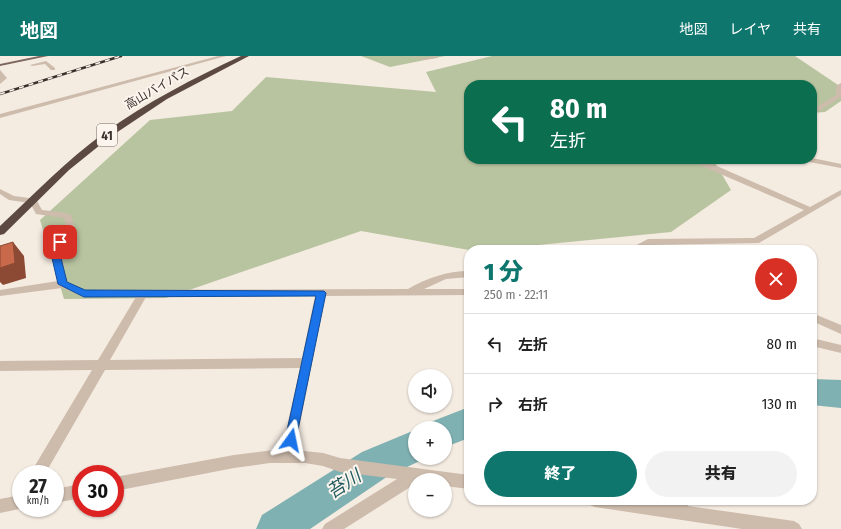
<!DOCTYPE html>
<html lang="ja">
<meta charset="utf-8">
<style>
:root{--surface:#fff;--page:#f2f2f2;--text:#222;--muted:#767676;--line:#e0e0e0;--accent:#0f766e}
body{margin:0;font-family:"Fira Sans Condensed","Noto Sans JP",sans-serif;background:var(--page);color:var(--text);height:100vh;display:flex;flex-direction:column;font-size:15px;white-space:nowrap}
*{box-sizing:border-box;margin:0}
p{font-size:13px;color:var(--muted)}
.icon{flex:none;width:22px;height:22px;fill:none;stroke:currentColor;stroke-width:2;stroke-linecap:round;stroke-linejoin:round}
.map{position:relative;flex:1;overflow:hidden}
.details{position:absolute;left:464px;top:189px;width:353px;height:260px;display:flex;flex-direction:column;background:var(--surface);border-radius:16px;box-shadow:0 1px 3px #0004}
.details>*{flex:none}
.banner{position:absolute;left:464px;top:24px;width:353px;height:84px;border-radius:16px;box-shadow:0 1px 3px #0004;background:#0b6e4f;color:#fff;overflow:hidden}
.buttons{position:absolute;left:408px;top:313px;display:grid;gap:8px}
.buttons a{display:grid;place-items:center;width:44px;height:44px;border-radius:50%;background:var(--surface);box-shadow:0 1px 3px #0004;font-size:20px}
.speed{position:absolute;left:12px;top:409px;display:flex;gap:8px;font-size:20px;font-weight:700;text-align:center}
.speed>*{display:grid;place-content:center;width:52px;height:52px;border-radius:50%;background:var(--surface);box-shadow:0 1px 3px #0004;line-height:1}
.speed small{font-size:10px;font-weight:400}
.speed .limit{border:6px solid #d22;background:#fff;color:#111}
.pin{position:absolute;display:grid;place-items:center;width:34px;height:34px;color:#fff;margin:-17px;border-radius:8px;box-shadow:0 2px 6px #0006}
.me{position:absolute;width:44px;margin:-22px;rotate:12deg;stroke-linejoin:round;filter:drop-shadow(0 0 3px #0008)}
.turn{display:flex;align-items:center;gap:14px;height:84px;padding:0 20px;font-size:18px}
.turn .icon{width:52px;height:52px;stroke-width:2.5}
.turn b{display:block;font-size:28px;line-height:34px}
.round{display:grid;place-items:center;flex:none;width:42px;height:42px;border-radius:21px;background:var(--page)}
.summary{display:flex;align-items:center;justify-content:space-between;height:68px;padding:0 20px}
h1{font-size:24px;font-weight:800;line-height:30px;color:var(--accent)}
.primary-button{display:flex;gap:8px;margin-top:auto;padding:8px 20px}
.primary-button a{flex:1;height:46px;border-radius:24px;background:var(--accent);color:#fff;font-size:16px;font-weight:800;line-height:46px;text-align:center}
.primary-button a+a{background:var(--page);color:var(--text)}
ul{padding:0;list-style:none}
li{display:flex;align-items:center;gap:12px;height:60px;padding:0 20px;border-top:1px solid var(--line)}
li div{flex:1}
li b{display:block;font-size:15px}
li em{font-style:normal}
header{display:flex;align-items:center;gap:24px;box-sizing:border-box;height:56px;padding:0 20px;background:var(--accent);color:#fff}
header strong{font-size:19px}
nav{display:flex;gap:22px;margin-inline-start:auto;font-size:14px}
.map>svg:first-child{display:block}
</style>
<header>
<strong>地図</strong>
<nav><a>地図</a><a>レイヤ</a><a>共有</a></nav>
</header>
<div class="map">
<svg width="841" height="473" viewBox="0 0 841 473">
<rect width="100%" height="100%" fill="#f4ebe1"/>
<!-- green -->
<g fill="#b8c4a0">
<polygon points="361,0 445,0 390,11"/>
<polygon points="492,0 795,0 841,31 841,45 825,56 812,57 812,29 469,29 469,103 713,103 731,134 671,176 489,194 469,194 361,175 166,242 64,243 40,164 150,64 232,55 266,21 436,36 426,16"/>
</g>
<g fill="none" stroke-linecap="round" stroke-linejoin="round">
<!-- river -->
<g fill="#7fb0b2" fill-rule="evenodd">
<polygon points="812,323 841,324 841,352 812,349"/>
<polygon points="469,351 469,382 445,391 445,372 430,372 433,365"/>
<polygon points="415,374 415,402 426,402 388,420 310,473 256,473 262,459 362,396"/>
</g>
<!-- minor -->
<g fill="#cdbbac" fill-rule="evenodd">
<polygon points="218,0 226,0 0,62 0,58"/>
<polygon points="410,0 424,2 436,0 438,2 424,4"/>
<polygon points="46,5 55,12 55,14 51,14 45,8 32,10 30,9"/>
<polygon points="0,14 7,22 0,28"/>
<polygon points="841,27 841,41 812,59 812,54 836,39 836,30"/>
<polygon points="812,102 841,108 841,112 804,105 800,103"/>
<polygon points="695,103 701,103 810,151 841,134 841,139 759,187 650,189 639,194 627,194 648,183 754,182 804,154 695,107"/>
<path d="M0,133l14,7 22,3 6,11 18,2 11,3 3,10c-13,23 -13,32 -7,57l18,8 323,-1c19,-11 39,-18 61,-18v6l-23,2 -22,10h45v6l-144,1 -30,154 28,3 17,5 129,17v14l-24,-3v-6h-30v4l-71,45h-22l3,-5 72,-45 -57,-7 -17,-6 -18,-3h-35l-36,5 -119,23v-14l119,-22 48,-6 18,-81 -195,2 -60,104h-15l62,-104 -92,1v-10l98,-1 38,-63h-52l-22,-9 -62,8v-6l58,-9c-6,-25 -5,-34 8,-56l-2,-7 -28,-4 -6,-11 -21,-3 -9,-6zM315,240l-13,62 -192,2 36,-63z"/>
<polygon points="812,257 841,269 841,278 812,265"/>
<polygon points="812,282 841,289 841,297 812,290"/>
<polygon points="81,428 81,442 55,447 55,433"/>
<polygon points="21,439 21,452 24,452 0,457 0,443"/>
<polygon points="588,444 646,444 673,448 673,444 687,444 688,450 794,465 799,468 802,473 742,473 595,451 590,449"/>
</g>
<!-- major -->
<polygon fill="#7d675c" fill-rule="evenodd" points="39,0 48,0 0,10 0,8"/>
<!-- highway -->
<path fill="#5c4a42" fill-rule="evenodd" d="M241,0h8l-82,43 -57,38 -41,33 -65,64 -4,1v-9c34,-32 66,-65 104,-93 43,-31 90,-55 137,-77z"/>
<defs>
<polyline id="rail" points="0,38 121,0"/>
</defs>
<!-- rail casing -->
<use href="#rail" stroke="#3b302b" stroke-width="2.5"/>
<!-- rail -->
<use href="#rail" stroke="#fbf5ee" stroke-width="1.5" stroke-dasharray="5" stroke-linecap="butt"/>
</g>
<!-- shaded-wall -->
<polygon fill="#8c4a34" points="13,186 24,200 26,222 3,229 0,226 0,212"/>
<!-- building -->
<polygon fill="#c8694b" stroke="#8c4a34" points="13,186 15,207 0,212 0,190"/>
<!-- route -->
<polygon fill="#1a73e8" stroke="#114b97" points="60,184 64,186 61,202 67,226 85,234 324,235 326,237 295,388 291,390 286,388 285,384 316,240 84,241 58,228 52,202 56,186"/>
<g text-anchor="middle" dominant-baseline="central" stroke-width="4" stroke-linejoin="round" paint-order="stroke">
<!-- far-street labels -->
<g font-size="12" fill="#3b302b" stroke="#fbf5ee">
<text transform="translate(157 32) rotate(-30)">高山バイパス</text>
</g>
<!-- shield labels -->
<rect fill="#fbf5ee" stroke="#756b66" stroke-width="1" x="97" y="68" width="20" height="22" rx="3"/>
<g font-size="13" font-weight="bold" fill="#3b302b">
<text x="107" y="79">41</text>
</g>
<!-- near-water labels -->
<g font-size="18" font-style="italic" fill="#1f5a5e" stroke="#fbf5ee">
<text transform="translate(344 428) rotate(-33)">苔川</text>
</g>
</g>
</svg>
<div class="buttons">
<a><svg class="icon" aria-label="sound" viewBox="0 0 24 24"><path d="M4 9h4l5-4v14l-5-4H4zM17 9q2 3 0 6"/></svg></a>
<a>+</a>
<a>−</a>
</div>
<div class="speed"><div>27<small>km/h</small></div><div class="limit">30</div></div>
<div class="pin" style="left:60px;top:186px;background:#d93025"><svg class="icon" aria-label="arrive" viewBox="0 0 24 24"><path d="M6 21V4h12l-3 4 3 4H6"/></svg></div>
<svg class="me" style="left:291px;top:384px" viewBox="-20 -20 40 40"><path d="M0-17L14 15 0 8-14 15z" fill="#1a73e8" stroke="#fff" stroke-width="4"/></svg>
<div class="banner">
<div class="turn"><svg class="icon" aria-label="left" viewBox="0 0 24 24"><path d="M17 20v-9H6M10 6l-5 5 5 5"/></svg><div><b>80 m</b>左折</div></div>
</div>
<section class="details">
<div class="summary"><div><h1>1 分</h1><p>250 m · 22:11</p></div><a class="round" style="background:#d93025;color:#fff"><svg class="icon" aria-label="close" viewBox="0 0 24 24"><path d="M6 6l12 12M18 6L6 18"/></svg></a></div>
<ul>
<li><svg class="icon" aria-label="left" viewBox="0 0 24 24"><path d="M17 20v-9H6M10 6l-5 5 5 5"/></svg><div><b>左折</b></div><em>80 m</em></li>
<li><svg class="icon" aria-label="right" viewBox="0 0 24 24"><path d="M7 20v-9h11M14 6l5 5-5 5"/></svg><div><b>右折</b></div><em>130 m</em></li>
</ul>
<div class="primary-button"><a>終了</a><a>共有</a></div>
</section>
</div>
